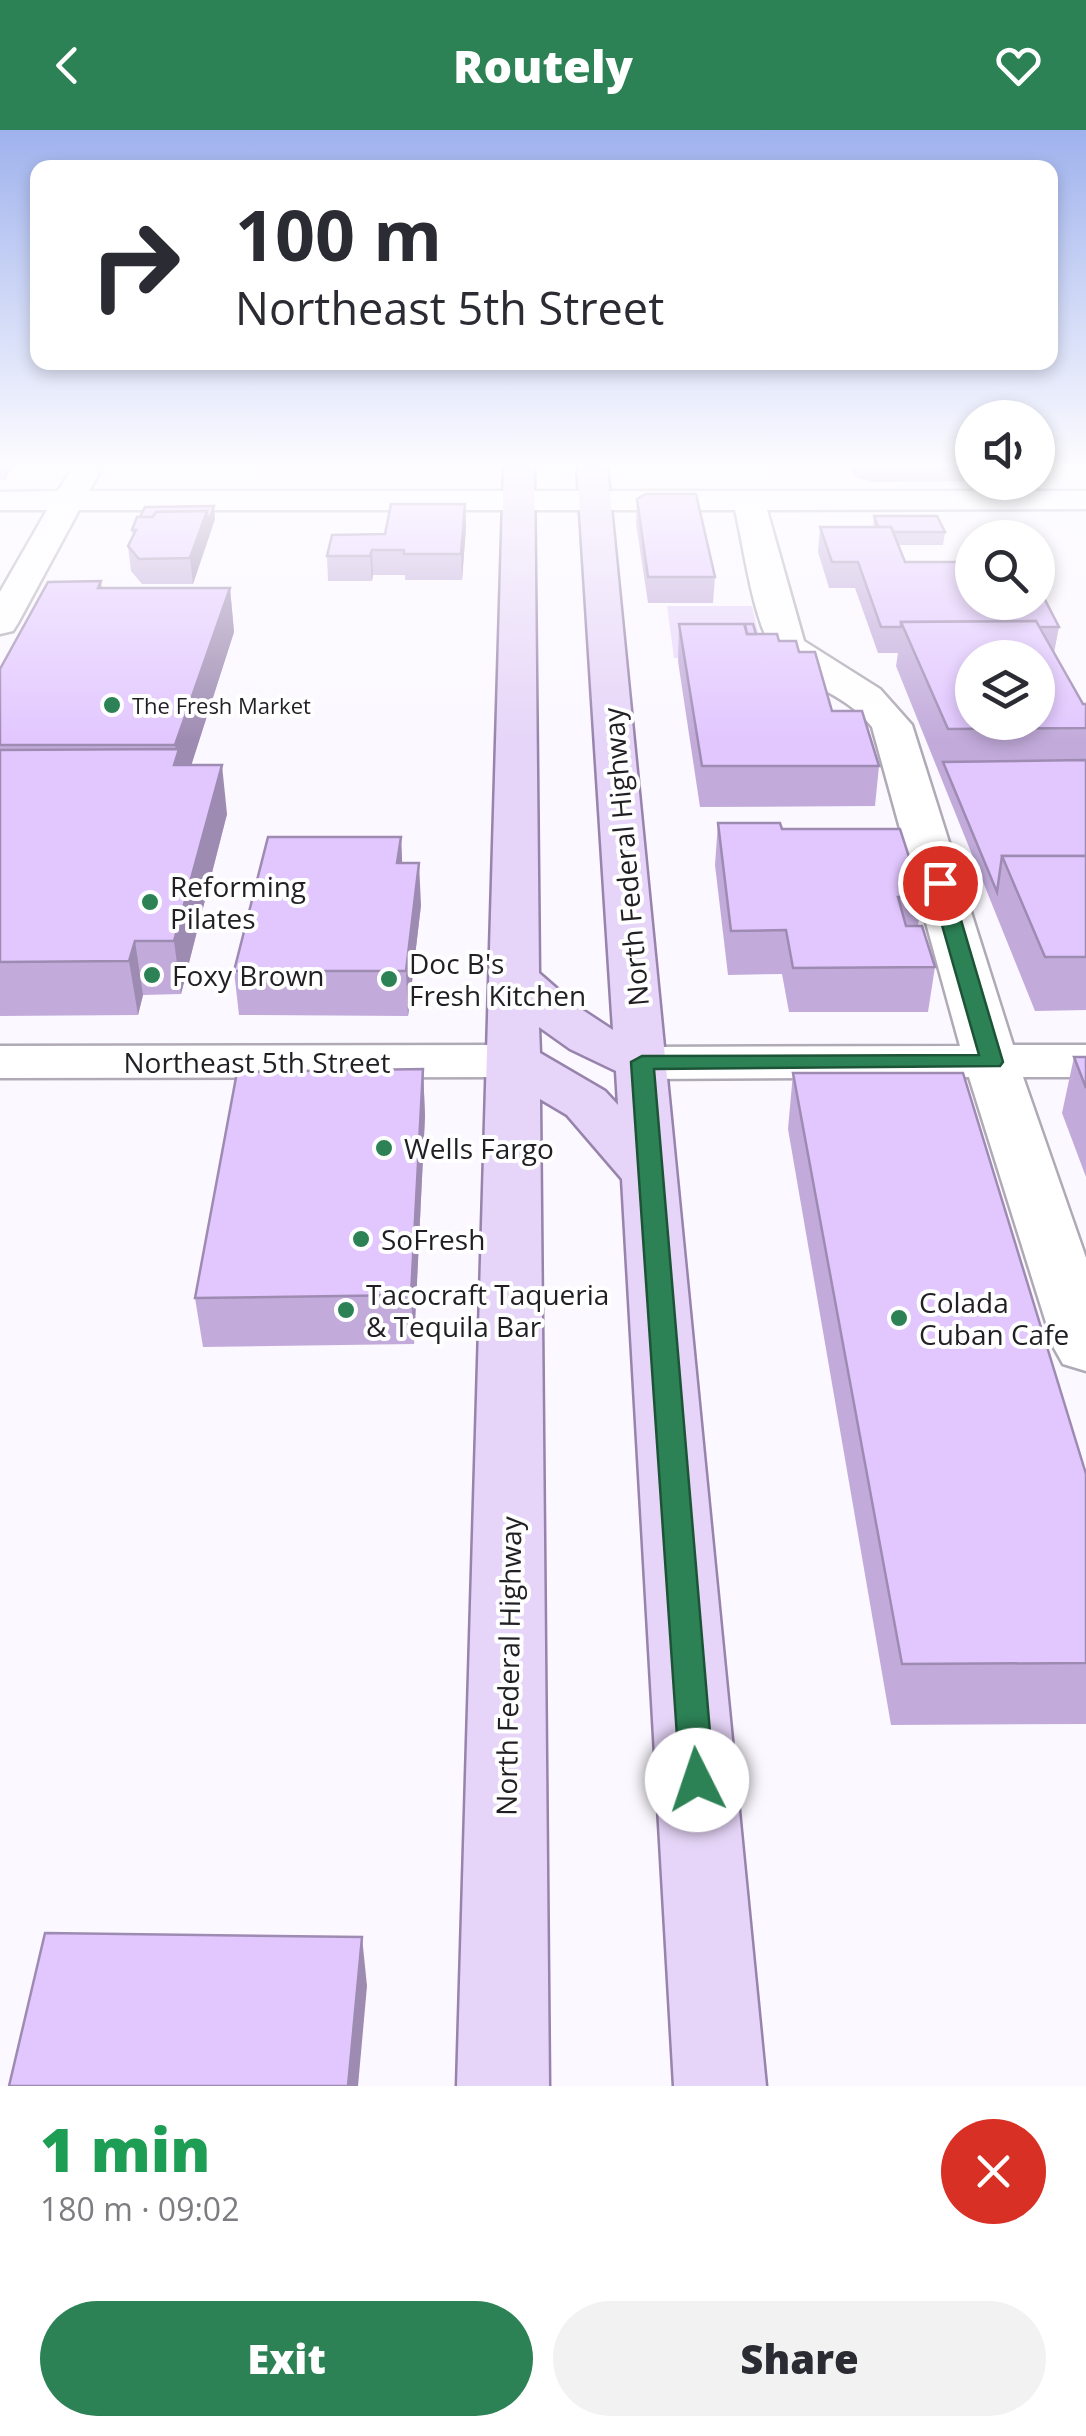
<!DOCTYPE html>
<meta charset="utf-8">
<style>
:root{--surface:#fff;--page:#f2f2f3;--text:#2b2b33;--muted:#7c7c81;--accent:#2c8255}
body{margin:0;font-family:"Open Sans",sans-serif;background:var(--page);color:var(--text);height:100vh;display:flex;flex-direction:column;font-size:38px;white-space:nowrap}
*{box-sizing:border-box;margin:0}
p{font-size:32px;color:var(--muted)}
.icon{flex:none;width:55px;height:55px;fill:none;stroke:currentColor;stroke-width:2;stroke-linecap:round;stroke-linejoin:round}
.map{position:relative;height:1956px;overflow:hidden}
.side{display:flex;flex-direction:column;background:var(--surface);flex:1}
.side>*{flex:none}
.guide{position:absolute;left:30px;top:30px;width:1028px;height:210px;border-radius:20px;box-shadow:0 5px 15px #0003;background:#fff;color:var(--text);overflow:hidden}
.tools{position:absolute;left:955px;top:270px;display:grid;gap:20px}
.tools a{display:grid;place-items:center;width:100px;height:100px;border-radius:50%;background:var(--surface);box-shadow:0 5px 15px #0003;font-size:50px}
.pin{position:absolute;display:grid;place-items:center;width:85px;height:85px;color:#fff;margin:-42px;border:5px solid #fff;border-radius:50%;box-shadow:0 2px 10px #0007}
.me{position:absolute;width:110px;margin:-55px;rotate:356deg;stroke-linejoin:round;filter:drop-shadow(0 0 8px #0008)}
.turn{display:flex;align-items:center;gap:35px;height:210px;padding:0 40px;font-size:45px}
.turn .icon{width:130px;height:130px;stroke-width:2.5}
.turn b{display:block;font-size:70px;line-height:85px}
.round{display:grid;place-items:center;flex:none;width:105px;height:105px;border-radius:52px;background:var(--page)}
.headline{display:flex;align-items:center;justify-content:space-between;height:170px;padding:0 40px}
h1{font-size:60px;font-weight:800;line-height:75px;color:#1e9e55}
.action{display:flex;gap:20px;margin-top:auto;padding:20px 40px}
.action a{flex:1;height:115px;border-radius:60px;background:var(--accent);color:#fff;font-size:40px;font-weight:800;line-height:115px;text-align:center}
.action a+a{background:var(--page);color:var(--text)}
header{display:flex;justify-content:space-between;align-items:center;height:130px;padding:0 40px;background:var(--accent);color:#fff;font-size:45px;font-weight:800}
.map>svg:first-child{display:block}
</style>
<header><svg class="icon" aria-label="back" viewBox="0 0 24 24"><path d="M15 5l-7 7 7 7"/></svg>Routely<svg class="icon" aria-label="heart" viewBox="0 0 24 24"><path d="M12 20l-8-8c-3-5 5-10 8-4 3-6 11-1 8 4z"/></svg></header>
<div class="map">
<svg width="1086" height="1956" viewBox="0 0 1086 1956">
<rect width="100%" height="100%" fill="#fbf8ff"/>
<!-- green -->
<polygon fill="#e8d6fc" points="667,476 752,476 764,528 674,528"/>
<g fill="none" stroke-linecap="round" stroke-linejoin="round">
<defs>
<g id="minor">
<path d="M73,337l21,-1 5,7 -10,18h997v18l-319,1 37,131 76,48 32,36 101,320h73v32h-63l63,181v113l-23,-7 -9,-16 -85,-271 -327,2 -19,-5 -8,-11 8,-11 19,-5 318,-1 -88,-319c-24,-31 -60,-39 -88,-63 -30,-26 -39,-114 -49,-154h-656l-61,113 -5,8 -13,3v-42l47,-82h-47v-18l58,-1z"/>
<polygon points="515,915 534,920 542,931 534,942 515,947 0,948 0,916"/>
</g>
<path id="major" d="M504,336h30l5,507 39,34 35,23 -36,-564h30l159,1620h-92l-52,-907 -55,-64 -27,-16 9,987h-92zM539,897l31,22 46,22 2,34 -13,-14 -65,-38z"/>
</defs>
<!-- minor casing -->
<use href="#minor" stroke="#afaab5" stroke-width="5"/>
<!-- major casing -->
<use href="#major" stroke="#9783ab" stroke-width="5"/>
<!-- minor -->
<use href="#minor" fill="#fff" fill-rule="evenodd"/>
<!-- major -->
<use href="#major" fill="#e6d5f8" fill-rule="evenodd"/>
</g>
<!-- wall -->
<g fill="#c2abdb">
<polygon points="0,336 13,336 5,350 0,350"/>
<polygon points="849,336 972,336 972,351 874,352 854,347"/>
<polygon points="637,369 715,447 713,473 648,473 636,393"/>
<polygon points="465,374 466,398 462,450 405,450 405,445 373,445 372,451 328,451 327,426"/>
<polygon points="874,386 945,402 943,415 898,415 905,432 1059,497 1054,523 1083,574 1086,574 1086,880 1035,881 896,536 898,523 878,523 855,458 829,458 818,422 820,397 873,397"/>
<polygon points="215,389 193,454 142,454 131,441 128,416 133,406 132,400"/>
<polygon points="101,451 102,458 230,458 234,502 191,635 227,684 181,864 143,865 138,885 0,886 0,539"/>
<polygon points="679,494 756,504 779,511 799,522 832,581 879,636 875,676 700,677 678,531"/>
<polygon points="718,693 782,699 922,767 918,796 935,837 928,882 789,882 782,844 728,845 715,735"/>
<polygon points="401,707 402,733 421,775 408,886 239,885 234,841"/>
<polygon points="1074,927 1086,927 1086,1047 1062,983"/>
<polygon points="423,939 425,986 414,1214 203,1217 195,1168"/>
<polygon points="793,943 1086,1344 1086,1594 891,1595 788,999"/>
</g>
<!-- shaded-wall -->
<g fill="#9e8bb2">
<polygon points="2,336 13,336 5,350"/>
<polygon points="465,374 466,398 462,450 461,424"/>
<polygon points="214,376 215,389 193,454 190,428 207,381"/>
<polygon points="372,420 373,445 372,451 370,426"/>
<polygon points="230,458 234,502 184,658 174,635 177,626 175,615"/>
<polygon points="222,635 227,684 181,864 174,811"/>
<polygon points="401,707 403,750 397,733"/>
<polygon points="419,733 421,775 408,886 406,841"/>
<polygon points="135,811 143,865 138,885 129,831"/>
<polygon points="423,939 425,986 414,1214 411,1165"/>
<polygon points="362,1807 367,1856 358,1956 348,1956"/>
</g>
<!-- building -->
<g fill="#e2c7ff" stroke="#9e8bb2" stroke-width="2.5" fill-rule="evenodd">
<polygon points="646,364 696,364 715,447 648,447 637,369"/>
<polygon points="391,374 465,374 461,424 404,424 404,420 372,420 370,426 327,426 332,405 385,404"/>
<polygon points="214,376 208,393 207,381 156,382 153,387 140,387 145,377"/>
<polygon points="207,381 190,428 139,429 128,416 136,400 132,400 137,387 153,387 156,382"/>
<polygon points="874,386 937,386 945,402 893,402 891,397 878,397"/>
<polygon points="820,397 891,397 905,432 972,432 972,472 1038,472 1038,462 1041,462 1059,497 1039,497 1036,491 901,492 901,497 881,497 858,432 832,432"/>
<polygon points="101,451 98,458 230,458 175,615 0,615 0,539 48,452"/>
<path d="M1036,491l47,83h3v24l-138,1 -47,-107zM972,528h66v64h-66z"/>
<polygon points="679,494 744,494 747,504 777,504 779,511 796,511 799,522 815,522 832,581 862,581 879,636 702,636"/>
<polygon points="745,494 753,494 756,504 747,504"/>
<polygon points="179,619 174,635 222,635 174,811 135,811 129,831 0,832 0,620"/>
<polygon points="1086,630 1086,726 1002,726 997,762 943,632"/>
<polygon points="718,693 780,693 782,699 900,699 922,767 898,767 906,796 922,796 935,837 793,838 786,800 731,801"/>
<polygon points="268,707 401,707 397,733 419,733 406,841 234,841"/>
<polygon points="1002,726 1086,726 1086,827 1045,827"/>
<polygon points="1074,927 1086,927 1086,958"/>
<polygon points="423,939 411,1165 195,1168 237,942"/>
<polygon points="793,943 963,943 1086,1344 1086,1533 902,1534"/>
<polygon points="45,1803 362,1807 348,1956 9,1956"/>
</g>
<!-- sky -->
<linearGradient id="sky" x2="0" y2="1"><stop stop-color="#9fb2ed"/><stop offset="0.55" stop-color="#fdfcff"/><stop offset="1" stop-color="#fdfcff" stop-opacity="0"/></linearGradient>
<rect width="1086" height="610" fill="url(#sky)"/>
<!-- route -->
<polygon fill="#2c8255" stroke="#1d5437" stroke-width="2.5" points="940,748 950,753 1003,932 1000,936 654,939 714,1650 709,1661 697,1665 685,1661 680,1650 631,932 642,926 979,925 930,753"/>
<!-- markers -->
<g fill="#2c8255" stroke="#fff" stroke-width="4">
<circle cx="112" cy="575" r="10"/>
<circle cx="150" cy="772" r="10"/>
<circle cx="152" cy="845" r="10"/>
<circle cx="389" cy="849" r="10"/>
<circle cx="384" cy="1018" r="10"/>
<circle cx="361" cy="1109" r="10"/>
<circle cx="346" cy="1180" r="10"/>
<circle cx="899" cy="1188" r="10"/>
</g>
<g text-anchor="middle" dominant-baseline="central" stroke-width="8" stroke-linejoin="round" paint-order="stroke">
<!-- far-poi labels -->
<g font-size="22" fill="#211f23" stroke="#fff" text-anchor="start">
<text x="132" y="575">The Fresh Market</text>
</g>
<!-- street labels -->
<g font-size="28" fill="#211f23" stroke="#fff">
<text transform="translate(625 727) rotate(-95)">North Federal Highway</text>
<text x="257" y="932">Northeast 5th Street</text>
<text transform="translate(508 1536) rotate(-89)">North Federal Highway</text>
</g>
<!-- poi labels -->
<g font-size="28" fill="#211f23" stroke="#fff" text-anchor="start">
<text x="170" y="756">Reforming<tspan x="170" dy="32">Pilates</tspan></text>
<text x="409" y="833">Doc B's<tspan x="409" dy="32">Fresh Kitchen</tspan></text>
<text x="172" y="845">Foxy Brown</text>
<text x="404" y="1018">Wells Fargo</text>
<text x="381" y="1109">SoFresh</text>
<text x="366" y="1164">Tacocraft Taqueria<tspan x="366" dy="32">&amp; Tequila Bar</tspan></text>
<text x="919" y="1172">Colada<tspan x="919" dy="32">Cuban Cafe</tspan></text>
</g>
</g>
</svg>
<div class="tools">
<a><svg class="icon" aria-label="sound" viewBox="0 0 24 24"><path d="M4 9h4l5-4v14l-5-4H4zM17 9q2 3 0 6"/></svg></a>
<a><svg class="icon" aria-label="search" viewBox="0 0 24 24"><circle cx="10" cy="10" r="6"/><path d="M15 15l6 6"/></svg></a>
<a><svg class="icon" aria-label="layers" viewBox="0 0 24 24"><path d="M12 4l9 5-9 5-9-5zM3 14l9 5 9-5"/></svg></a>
</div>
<div class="pin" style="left:940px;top:753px;background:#d93025"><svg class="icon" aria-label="arrive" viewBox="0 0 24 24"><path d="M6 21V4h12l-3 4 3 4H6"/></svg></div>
<svg class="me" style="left:697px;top:1650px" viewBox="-20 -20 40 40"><circle r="19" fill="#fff"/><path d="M0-13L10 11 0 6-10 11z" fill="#2c8255"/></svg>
<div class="guide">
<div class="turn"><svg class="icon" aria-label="right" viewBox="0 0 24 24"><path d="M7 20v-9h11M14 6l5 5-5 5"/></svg><div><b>100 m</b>Northeast 5th Street</div></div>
</div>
</div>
<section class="side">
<div class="headline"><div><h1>1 min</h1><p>180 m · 09:02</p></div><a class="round" style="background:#d93025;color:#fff"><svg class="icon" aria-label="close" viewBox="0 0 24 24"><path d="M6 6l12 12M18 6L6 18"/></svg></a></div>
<div class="action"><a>Exit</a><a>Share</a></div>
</section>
